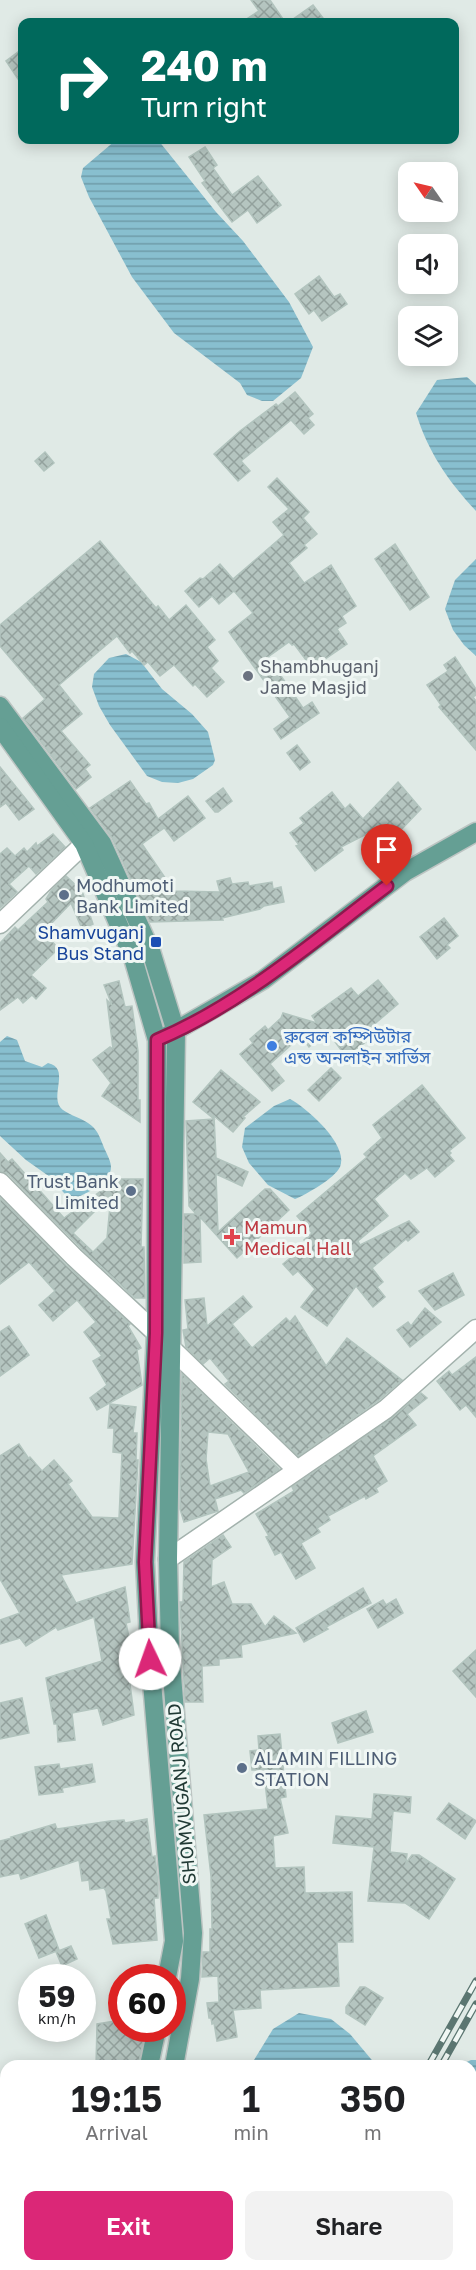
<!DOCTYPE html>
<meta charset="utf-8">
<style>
:root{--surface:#fff;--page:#f2f2f2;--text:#202124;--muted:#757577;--accent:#db2777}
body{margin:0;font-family:"Golos Text","Noto Sans Bengali",sans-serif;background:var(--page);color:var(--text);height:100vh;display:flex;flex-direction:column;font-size:22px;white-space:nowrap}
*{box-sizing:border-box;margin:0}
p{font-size:20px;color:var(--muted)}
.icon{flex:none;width:33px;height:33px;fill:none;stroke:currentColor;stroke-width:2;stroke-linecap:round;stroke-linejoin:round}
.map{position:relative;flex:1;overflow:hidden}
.drawer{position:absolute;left:0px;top:2060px;width:477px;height:212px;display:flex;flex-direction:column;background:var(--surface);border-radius:18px 18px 0 0;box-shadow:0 3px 15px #0003}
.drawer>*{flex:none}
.hud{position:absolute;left:18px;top:18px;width:441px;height:126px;border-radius:12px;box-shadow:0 3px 15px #0003;background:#00695c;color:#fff;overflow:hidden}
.needle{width:39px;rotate:304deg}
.tools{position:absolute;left:398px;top:162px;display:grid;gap:12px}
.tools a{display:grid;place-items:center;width:60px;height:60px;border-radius:12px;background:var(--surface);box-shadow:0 3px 15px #0003;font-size:30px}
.speed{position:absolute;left:18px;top:1964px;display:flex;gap:12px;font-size:30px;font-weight:700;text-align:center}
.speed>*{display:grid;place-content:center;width:78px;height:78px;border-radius:50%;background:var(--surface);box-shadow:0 3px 15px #0003;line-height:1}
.speed small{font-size:15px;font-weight:400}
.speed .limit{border:9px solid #d22;background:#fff;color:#111}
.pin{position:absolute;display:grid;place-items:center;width:51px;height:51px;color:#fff;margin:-62px -26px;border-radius:50% 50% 50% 0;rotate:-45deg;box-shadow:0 0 6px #0007}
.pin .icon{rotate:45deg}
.me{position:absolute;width:66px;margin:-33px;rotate:357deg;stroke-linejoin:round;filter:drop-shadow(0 0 4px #0008)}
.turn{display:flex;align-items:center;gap:21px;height:126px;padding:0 24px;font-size:27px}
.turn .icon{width:78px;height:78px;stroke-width:2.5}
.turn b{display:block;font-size:42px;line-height:51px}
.eta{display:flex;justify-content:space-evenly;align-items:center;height:102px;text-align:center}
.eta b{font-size:36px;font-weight:600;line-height:42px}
.action{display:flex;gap:12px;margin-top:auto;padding:12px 24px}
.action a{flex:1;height:69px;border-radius:12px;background:var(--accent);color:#fff;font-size:24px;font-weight:600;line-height:69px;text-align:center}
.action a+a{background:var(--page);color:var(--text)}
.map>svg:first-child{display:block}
</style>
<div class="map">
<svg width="476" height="2270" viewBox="0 0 476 2270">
<defs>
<pattern id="water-rules" width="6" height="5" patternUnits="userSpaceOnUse" patternTransform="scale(1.5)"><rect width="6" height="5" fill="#88bfcf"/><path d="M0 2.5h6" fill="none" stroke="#6f9ca9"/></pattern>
<pattern id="building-cross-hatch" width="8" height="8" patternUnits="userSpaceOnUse" patternTransform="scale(1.5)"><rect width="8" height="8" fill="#b5c5c0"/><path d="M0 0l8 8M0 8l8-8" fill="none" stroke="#93a19d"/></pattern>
</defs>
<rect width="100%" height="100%" fill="#e0eae6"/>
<!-- water -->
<g fill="url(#water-rules)">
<polygon points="116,140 158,140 216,212 243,241 289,302 313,347 301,378 273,401 262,401 247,395 240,383 174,333 132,277 89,197 81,177 83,168"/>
<path d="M467,377l9,8v126c-28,-30 -48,-59 -60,-98l21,-33z"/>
<polygon points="476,559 476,656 464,645 453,630 445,609 455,580"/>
<polygon points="126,654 141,662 162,689 192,714 208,732 215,760 213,765 193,779 178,783 162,782 147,776 110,725 99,706 92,687 94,674 109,658"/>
<path d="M7,1036l10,4 8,21 17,6 6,-4c22,5 3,30 12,44 5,7 20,10 28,16 9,6 11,12 15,22 2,6 8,15 8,22 0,16 -25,26 -37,32l-10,-6 -14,-16 -24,-17 -26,-24v-94z"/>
<path d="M290,1099c17,9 59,46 50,68 -5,11 -33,27 -45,32l-27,-14 -19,-22 -7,-16 3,-19 29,-22z"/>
<polygon points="299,2013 331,2019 350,2034 376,2065 251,2065 273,2029"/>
<polygon points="471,2060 476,2060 476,2270 345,2270 347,2265 471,2265 471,2066 460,2065"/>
<polygon points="192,2265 285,2265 282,2270 189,2270"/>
</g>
<!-- building -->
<g fill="url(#building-cross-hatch)" stroke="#b2c4be" stroke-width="1.5" fill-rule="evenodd">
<polygon points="251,0 270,0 285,22 242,22 259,11"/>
<polygon points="313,5 326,22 289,22"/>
<polygon points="22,49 22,85 6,61"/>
<polygon points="205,147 217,165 213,168 232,195 258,176 281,205 257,223 248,210 232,222 202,183 205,181 189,157"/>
<polygon points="319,276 334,297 340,294 347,304 322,321 314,310 309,314 295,294"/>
<polygon points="295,392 313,414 308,418 314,425 304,434 291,420 241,461 250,471 238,481 214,454 240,431 276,404 278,406"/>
<polygon points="45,452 54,463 44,471 35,461"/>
<polygon points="277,478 309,512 303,518 317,534 304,545 307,548 289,563 304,583 331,565 356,606 342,616 346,623 337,629 347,644 312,668 294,644 292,645 289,642 268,657 303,708 312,702 319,713 281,739 274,729 290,717 229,632 253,613 234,591 219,604 212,596 199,607 185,591 200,578 203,579 220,564 233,579 284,535 273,522 289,509 268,487"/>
<polygon points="100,541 156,608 158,606 169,620 186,605 215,640 207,647 218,661 211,668 224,682 207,697 195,684 193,686 174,665 160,676 148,662 144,665 132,651 130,653 117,636 59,685 82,714 61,731 90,765 85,769 91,777 76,789 23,718 45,699 0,646 0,625"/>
<polygon points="395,544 429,597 410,610 375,559"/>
<polygon points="455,657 476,689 476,695 473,697 476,701 476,750 439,707 441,705 427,685 448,671 444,665"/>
<polygon points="297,745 310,762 300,770 287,753"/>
<polygon points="0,767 34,809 19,820 6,803 0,807"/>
<polygon points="130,781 146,804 149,803 158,819 188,796 205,818 174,841 163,826 164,828 142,844 174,891 220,892 217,881 230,878 232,884 248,882 249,886 272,882 273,889 281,887 284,902 264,906 260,909 222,918 223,920 150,922 112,838 90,808"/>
<polygon points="398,782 421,809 399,832 390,823 386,827 384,825 341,847 343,850 315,871 296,846 299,845 290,833 304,823 300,818 332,792 345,809 350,804 363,819"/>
<polygon points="223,788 232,801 218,812 215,812 206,801"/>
<polygon points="53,834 65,847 36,874 29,866 9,884 17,892 0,908 0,854 7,848 15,856 24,848 27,852 36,843 37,846"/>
<polygon points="66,876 82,891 93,924 82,929 71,903 47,928 54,936 50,939 56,946 56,951 31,975 46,988 36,999 32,995 23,1003 18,997 0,1010 0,943 15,927 18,930 48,902 46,899 51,891"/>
<polygon points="444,918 458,936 447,945 450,948 437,959 420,937"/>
<polygon points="378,980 398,1004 371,1027 376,1034 346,1057 328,1032 309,1047 301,1036 270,1064 284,1081 272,1091 240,1054 253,1043 250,1039 265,1026 268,1030 281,1018 283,1013 317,1023 312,1016 351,988 358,996"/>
<polygon points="119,981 125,1007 132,1006 138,1051 138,1100 140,1100 140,1122 102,1096 111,1083 93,1060 110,1047 113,1049 107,1000 112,1005 104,985"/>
<polygon points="331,1068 341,1078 319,1101 308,1090"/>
<polygon points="221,1070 260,1102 243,1117 245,1118 233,1132 214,1116 216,1158 248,1172 242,1186 216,1174 218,1232 265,1189 270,1189 289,1210 237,1258 200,1217 201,1262 184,1263 184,1214 196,1214 189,1206 186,1121 214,1119 193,1102"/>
<polygon points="422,1085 465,1138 449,1151 451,1153 449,1155 454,1161 435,1177 427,1168 411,1179 405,1173 374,1199 388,1216 358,1241 360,1245 409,1221 419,1232 408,1241 406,1239 372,1268 383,1282 377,1287 385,1297 373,1307 356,1286 327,1326 301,1307 315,1289 298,1271 293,1275 283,1264 308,1243 304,1240 312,1233 297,1216 367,1157 364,1154 382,1138 373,1125"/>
<path d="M0,1153l8,9 4,-3 52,59 49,-36v-3h30l-2,68h3l1,51h-10l-53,-49 -74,-75 -8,-3zM111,1195l-4,43 -14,14 -20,-19z"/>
<polygon points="0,1198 66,1265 130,1324 128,1326 141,1348 137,1350 142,1385 97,1410 90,1398 107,1385 93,1361 102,1356 84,1332 96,1322 77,1300 53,1321 39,1305 55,1291 29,1262 0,1284"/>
<polygon points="453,1273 464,1295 435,1310 419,1291"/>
<polygon points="243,1296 252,1307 232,1324 252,1348 286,1318 290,1322 295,1316 326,1366 347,1338 402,1380 379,1400 298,1456 225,1384 229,1381 210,1358 203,1364 186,1347 183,1330 188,1329 185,1300 204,1298 207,1326"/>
<polygon points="425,1308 441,1322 410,1347 397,1330 408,1322 411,1326"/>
<polygon points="9,1326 29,1355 0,1376 0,1332"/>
<polygon points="476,1357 476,1417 466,1405 460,1410 437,1381 449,1371 452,1375"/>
<path d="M182,1374l97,95 -35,24 -3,-3 -26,9 3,12 -34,11 -4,-13zM208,1432l20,2 21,38 -39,14 -4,-27z"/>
<polygon points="421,1393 427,1398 407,1414 416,1425 373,1456 387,1481 376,1488 378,1492 366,1499 365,1496 328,1516 330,1520 317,1528 320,1532 301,1543 315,1568 296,1579 281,1552 275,1555 266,1537 269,1536 256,1514 294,1491 292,1487 392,1418"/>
<polygon points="110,1404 136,1407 133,1433 137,1433 136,1460 138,1460 132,1564 61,1575 76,1603 125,1587 130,1622 126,1623 132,1652 126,1653 134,1715 103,1725 98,1708 72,1713 75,1740 58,1742 57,1724 54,1724 46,1678 102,1661 94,1617 58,1630 56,1627 26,1646 20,1638 0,1644 0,1620 20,1613 0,1579 0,1456 19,1444 29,1459 30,1457 42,1471 54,1460 72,1481 68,1484 92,1517 119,1518 122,1453 113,1452 114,1428 108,1428"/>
<polygon points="223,1535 231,1547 212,1560 211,1587 224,1582 232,1604 251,1604 265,1627 274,1616 296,1633 241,1645 242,1657 219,1659 219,1665 202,1666 203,1702 185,1702 180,1602 183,1602 184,1562"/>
<polygon points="363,1588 371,1603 326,1627 328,1629 304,1642 296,1628"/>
<polygon points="396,1599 403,1613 378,1628 367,1609 383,1600 386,1605"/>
<polygon points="476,1650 476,1697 453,1671"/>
<polygon points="22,1698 29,1733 0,1739 0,1703"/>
<polygon points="366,1711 373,1732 338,1743 332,1723"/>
<polygon points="280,1734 286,1797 280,1798 288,1833 273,1836 275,1868 304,1867 305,1893 352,1892 353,1942 337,1942 339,1986 260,1990 261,2008 233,2010 237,2037 217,2041 214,2023 212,2024 211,2018 209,2018 207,2003 219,2002 218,1976 202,1977 203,1952 210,1952 210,1929 212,1929 211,1876 204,1815 268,1809 264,1773 259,1773 259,1770 252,1770 250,1751 259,1750 258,1736"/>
<polygon points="59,1764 60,1769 92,1764 95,1782 62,1788 63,1792 39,1795 35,1767"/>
<polygon points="374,1794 411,1797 410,1813 393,1811 390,1852 407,1854 406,1863 412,1855 419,1855 455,1879 429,1919 405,1903 368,1901 374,1847 333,1843 336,1816 372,1819"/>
<polygon points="449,1803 476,1821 465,1839 437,1819"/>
<polygon points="147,1819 152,1857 155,1856 158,1884 158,1898 154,1898 157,1940 113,1944 107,1919 111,1919 106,1891 104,1888 90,1890 89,1880 82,1881 79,1860 21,1879 19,1873 0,1877 0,1841 12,1838 11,1837 55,1824 57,1829 110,1821 124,1820 125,1823"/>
<polygon points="46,1915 59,1950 39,1958 25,1924"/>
<polygon points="71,1946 77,1959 62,1966 56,1952"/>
<polygon points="360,1987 365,1987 383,1998 365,2025 346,2013 346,2007"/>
<polygon points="122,2020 122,2028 146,2028 138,2066 96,2066 97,2024"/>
</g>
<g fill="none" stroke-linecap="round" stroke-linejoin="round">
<defs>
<g id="minor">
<polyline points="0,924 84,844"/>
<polyline points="0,1182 74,1257 156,1333"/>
<polyline points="171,1348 296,1469"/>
<polyline points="168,1559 386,1409 476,1329"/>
</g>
<g id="major">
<polyline points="0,706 102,843 151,951 176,1032 168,1559 170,1651 193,1933 190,1979 174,2066"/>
<polyline points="0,727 84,844 133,958 157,1040 156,1333 145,1562 150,1659 174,1941 167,1977"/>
<polyline points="168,1035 263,980 405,872 476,832"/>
<polyline points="149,2066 157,2028"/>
<polyline points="94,2270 96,2265"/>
<polyline points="117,2270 119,2265"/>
</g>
</defs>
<!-- minor casing -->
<use href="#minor" stroke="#a3b2ad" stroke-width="21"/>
<!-- major casing -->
<use href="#major" stroke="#bcc4c2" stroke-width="21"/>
<!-- minor -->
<use href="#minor" stroke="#fff" stroke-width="18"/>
<!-- major -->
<use href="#major" stroke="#659f94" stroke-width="18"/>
<defs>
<g id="rail">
<polyline points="428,2066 476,1981"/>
<polyline points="441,2066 476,2004"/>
<polyline points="311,2270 314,2265"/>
<polyline points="322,2270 325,2265"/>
</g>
</defs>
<!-- rail casing -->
<use href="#rail" stroke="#5b7671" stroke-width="7"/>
<!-- rail -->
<use href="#rail" stroke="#f0f7f4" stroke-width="4.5" stroke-dasharray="14" stroke-linecap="butt"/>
</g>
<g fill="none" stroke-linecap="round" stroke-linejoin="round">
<defs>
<path id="route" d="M150,1659l-5,-97 11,-229 1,-293c85,-36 157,-99 230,-154"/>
</defs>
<!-- route casing -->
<use href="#route" stroke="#8e194d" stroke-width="15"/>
<!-- route -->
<use href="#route" stroke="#db2777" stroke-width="10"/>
</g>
<!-- markers -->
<circle fill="#6b7280" stroke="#f0f7f4" stroke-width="2" cx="248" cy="676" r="6"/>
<g fill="#5c6f8a" stroke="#f0f7f4" stroke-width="2">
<circle cx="64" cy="895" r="6"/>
<circle cx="131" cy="1191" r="6"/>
<circle cx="242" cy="1768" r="6"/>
</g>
<rect fill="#1a4fb4" stroke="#f0f7f4" stroke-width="2" x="150" y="936" width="12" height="12" rx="3"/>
<circle fill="#3f7fe0" stroke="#f0f7f4" stroke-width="2" cx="272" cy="1046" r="6"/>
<path fill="#e0444e" stroke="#f0f7f4" stroke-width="2" d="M229 1228h6v6h6v6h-6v6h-6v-6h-6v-6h6z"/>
<g text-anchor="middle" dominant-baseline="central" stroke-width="6" stroke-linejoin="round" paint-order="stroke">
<!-- worship labels -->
<g font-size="18" fill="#5b616d" stroke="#f0f7f4" text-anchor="start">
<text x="260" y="666">Shambhuganj<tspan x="260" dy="21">Jame Masjid</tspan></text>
</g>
<!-- service labels -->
<g font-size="18" fill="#4e5e75" stroke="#f0f7f4" text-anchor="start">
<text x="76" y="885">Modhumoti<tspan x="76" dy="21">Bank Limited</tspan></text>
<text x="119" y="1181" text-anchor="end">Trust Bank<tspan x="119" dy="21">Limited</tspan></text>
<text x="254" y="1758">ALAMIN FILLING<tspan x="254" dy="21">STATION</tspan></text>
</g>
<!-- transit labels -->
<g font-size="18" fill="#164399" stroke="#f0f7f4" text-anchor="end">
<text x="144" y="932">Shamvuganj<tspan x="144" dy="21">Bus Stand</tspan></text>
</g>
<!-- shop labels -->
<g font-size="18" fill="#366cbe" stroke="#f0f7f4" text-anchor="start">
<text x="284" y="1036">রুবেল কম্পিউটার<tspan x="284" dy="21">এন্ড অনলাইন সার্ভিস</tspan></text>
</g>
<!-- health labels -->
<g font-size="18" fill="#be3a42" stroke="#f0f7f4" text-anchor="start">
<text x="244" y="1227">Mamun<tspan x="244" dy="21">Medical Hall</tspan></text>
</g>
<!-- street labels -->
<g font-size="18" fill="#213a35" stroke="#f0f7f4">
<text transform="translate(181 1794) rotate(-95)">SHOMVUGANJ ROAD</text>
</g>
</g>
</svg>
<div class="tools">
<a><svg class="needle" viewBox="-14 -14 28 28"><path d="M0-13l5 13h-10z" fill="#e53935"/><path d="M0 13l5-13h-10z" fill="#757577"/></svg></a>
<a><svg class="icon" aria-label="sound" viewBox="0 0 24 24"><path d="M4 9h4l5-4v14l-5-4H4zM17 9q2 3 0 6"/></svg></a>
<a><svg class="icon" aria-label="layers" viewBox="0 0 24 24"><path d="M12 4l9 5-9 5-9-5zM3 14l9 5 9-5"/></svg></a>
</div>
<div class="speed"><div>59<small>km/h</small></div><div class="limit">60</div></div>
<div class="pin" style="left:387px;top:886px;background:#d93025"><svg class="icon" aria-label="arrive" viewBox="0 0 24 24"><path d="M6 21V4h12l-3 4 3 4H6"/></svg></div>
<svg class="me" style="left:150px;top:1659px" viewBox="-20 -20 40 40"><circle r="19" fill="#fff"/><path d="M0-13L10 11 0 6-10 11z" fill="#db2777"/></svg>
<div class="hud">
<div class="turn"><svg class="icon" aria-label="right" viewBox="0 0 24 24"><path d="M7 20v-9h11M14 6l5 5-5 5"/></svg><div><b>240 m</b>Turn right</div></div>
</div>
<section class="drawer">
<div class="eta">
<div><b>19:15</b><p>Arrival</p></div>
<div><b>1</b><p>min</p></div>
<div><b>350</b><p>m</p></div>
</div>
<div class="action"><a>Exit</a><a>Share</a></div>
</section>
</div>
